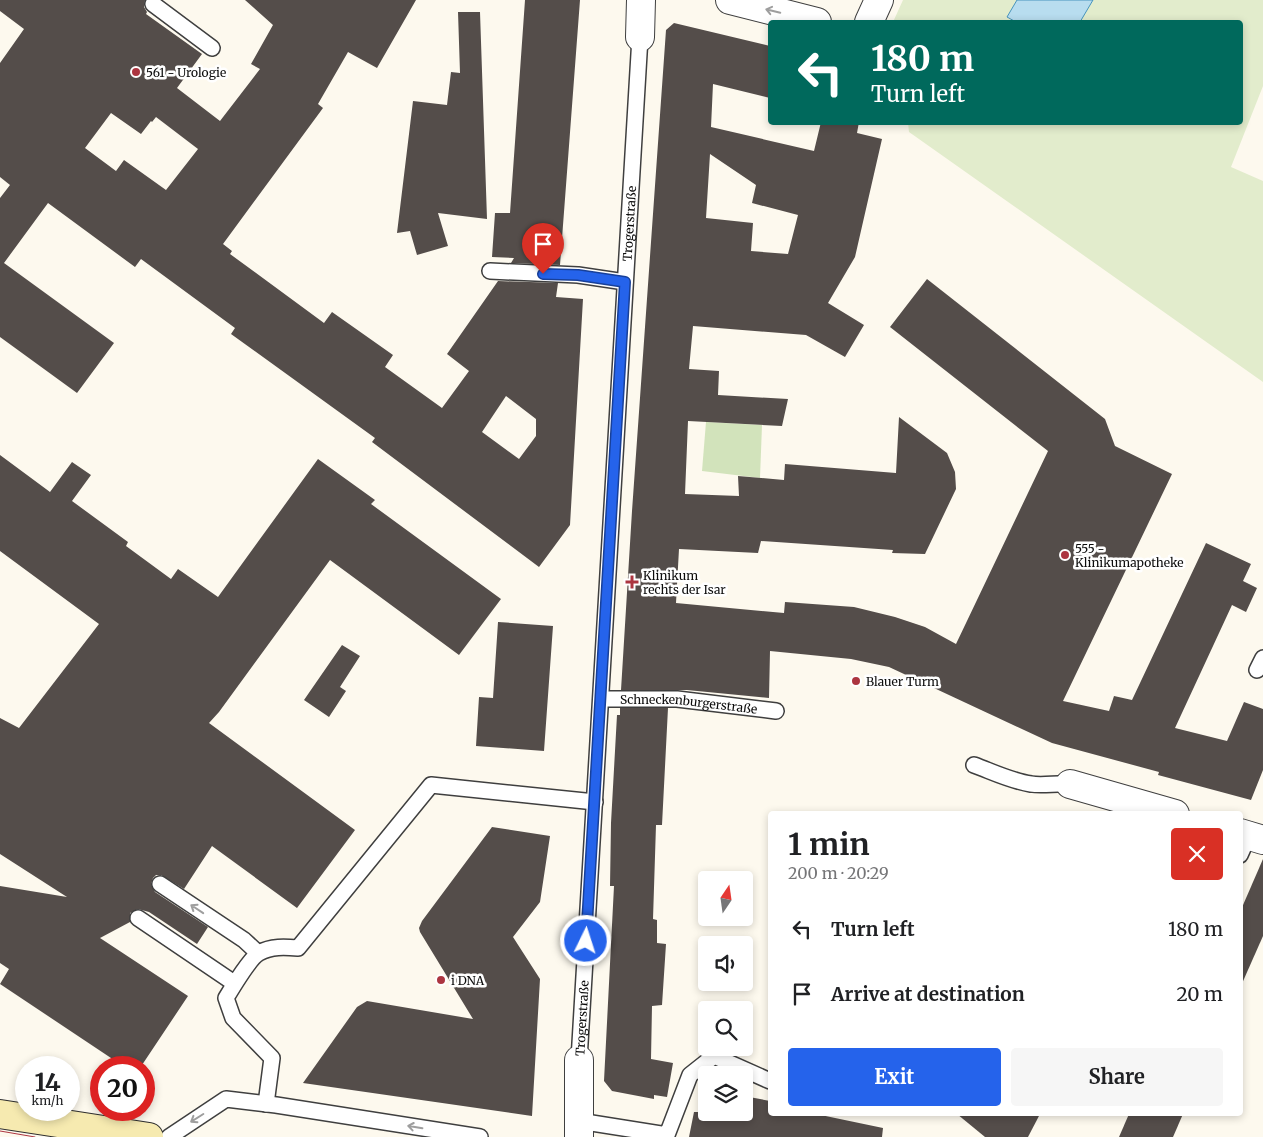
<!DOCTYPE html>
<meta charset="utf-8">
<style>
:root{--surface:#fff;--page:#f6f6f6;--text:#202124;--muted:#757577;--accent:#2563eb}
body{margin:0;font-family:Merriweather,serif;background:var(--page);color:var(--text);height:100vh;display:flex;flex-direction:column;font-size:19px;white-space:nowrap}
*{box-sizing:border-box;margin:0}
p{font-size:16px;color:var(--muted)}
.icon{flex:none;width:28px;height:28px;fill:none;stroke:currentColor;stroke-width:2;stroke-linecap:round;stroke-linejoin:round}
.map{position:relative;flex:1;overflow:hidden}
.panel{position:absolute;left:768px;top:811px;width:475px;height:305px;display:flex;flex-direction:column;background:var(--surface);border-radius:5px;box-shadow:0 2px 8px #0003}
.panel>*{flex:none}
.banner{position:absolute;left:768px;top:20px;width:475px;height:105px;border-radius:5px;box-shadow:0 2px 8px #0003;background:#00695c;color:#fff;overflow:hidden}
.needle{width:32px;rotate:13deg}
.tools{position:absolute;left:698px;top:871px;display:grid;gap:10px}
.tools a{display:grid;place-items:center;width:55px;height:55px;border-radius:5px;background:var(--surface);box-shadow:0 2px 8px #0003;font-size:25px}
.speed{position:absolute;left:15px;top:1056px;display:flex;gap:10px;font-size:25px;font-weight:700;text-align:center}
.speed>*{display:grid;place-content:center;width:65px;height:65px;border-radius:50%;background:var(--surface);box-shadow:0 2px 8px #0003;line-height:1}
.speed small{font-size:12px;font-weight:400}
.speed .limit{border:8px solid #d22;background:#fff;color:#111}
.pin{position:absolute;display:grid;place-items:center;width:42px;height:42px;color:#fff;margin:-51px -21px;border-radius:50% 50% 50% 0;rotate:-45deg;box-shadow:0 0 5px #0007}
.pin .icon{rotate:45deg}
.me{position:absolute;width:55px;margin:-28px;rotate:4deg;stroke-linejoin:round;filter:drop-shadow(0 0 4px #0008)}
.turn{display:flex;align-items:center;gap:18px;height:105px;padding:0 20px;font-size:22px}
.turn .icon{width:65px;height:65px;stroke-width:2.5}
.turn b{display:block;font-size:35px;line-height:42px}
.round{display:grid;place-items:center;flex:none;width:52px;height:52px;border-radius:5px;background:var(--page)}
.summary{display:flex;align-items:center;justify-content:space-between;height:85px;padding:0 20px}
h1{font-size:30px;font-weight:700;line-height:38px}
.action{display:flex;gap:10px;margin-top:auto;padding:10px 20px}
.action a{flex:1;height:58px;border-radius:5px;background:var(--accent);color:#fff;font-size:20px;font-weight:700;line-height:58px;text-align:center}
.action a+a{background:var(--page);color:var(--text)}
ul{padding:0;list-style:none}
li{display:flex;align-items:center;gap:15px;height:65px;padding:0 20px}
li div{flex:1}
li b{display:block;font-size:19px}
li em{font-style:normal}
.map>svg:first-child{display:block}
</style>
<div class="map">
<svg width="1263" height="1137" viewBox="0 0 1263 1137">
<rect width="100%" height="100%" fill="#fdf9ee"/>
<!-- green -->
<polygon fill="#d2e3bb" points="706,422 762,425 760,478 702,471"/>
<!-- pitch -->
<polygon fill="#e2eccc" points="903,0 1263,0 1263,86 1231,167 1263,181 1263,382 909,132 908,123 1240,122 1240,22 893,22"/>
<!-- water -->
<polygon fill="#b8ddef" stroke="#4794bd" points="1017,0 1093,0 1080,22 1016,22 1007,17"/>
<!-- building -->
<g fill="#544d4a" fill-rule="evenodd">
<path d="M0,0h145l-1,7 3,5 -1,2 56,40 -25,34 43,33 40,-52 -9,-5 22,-39 -28,-25h171l-39,68 -29,-16 -30,52 5,4 -100,136 9,7 -2,3 94,69 8,-11 61,43 -8,12 57,41 27,-37 -22,-17 51,-73 60,2 -2,14 27,2 -13,226 -31,42 -167,-125 3,-4 -144,-104 4,-6 -94,-69 -6,8 -87,-64 -44,60 110,80 -37,50 -77,-56v-139l10,-13 -10,-8v-114l24,-34 -24,-18zM111,113l30,21 10,-13 1,1 4,-5 42,32 -32,41 -42,-30 -8,11 -31,-23zM506,396l30,23v17l-17,23 -37,-27z"/>
<polygon points="525,0 580,0 560,265 511,263 514,258 492,257 495,213 510,213"/>
<polygon points="458,12 480,12 487,219 438,213 448,246 417,255 410,231 397,233 413,101 447,105 451,72 460,73"/>
<path d="M674,23l96,23v52l-57,-14 -2,43 103,24 7,-29h38l-2,11 25,6 -27,118 -27,46 36,22 -19,32 -39,-22 -113,-9 -4,43 30,2 -1,24 70,4 -6,27 -94,-5 -3,73 54,2 -1,-20 46,4 1,-16 111,9 3,-56 48,36 8,19 1,17 -31,65 -33,-1 1,-3 -132,-9 -3,12 -79,-4 -3,54 108,10 1,-11 69,5 41,10 30,10 31,17 92,-193 -158,-124 37,-48 178,140 10,27 57,28 -109,227 46,10 5,-15 18,4 74,-157 45,21 -8,17 14,7 -11,24 -14,-7 -57,123 52,13 17,-39 19,7v61l-12,30 -93,-25 1,-3 -107,-29 -163,-76 -38,-8 -81,-8 -1,47 -82,-8h-66l11,-179 34,-481zM710,154l46,31 -4,18 46,12 -10,39 -37,-3 2,-28 -47,-5z"/>
<polygon points="0,455 50,492 72,462 91,475 72,501 128,542 126,546 171,579 178,569 218,597 318,459 375,500 371,504 501,599 459,655 330,560 219,712 209,723 355,830 297,908 212,846 184,889 161,875 156,875 153,878 151,884 155,892 208,927 197,944 149,912 138,909 130,913 130,922 100,938 188,996 140,1068 126,1068 0,984 9,969 0,963 0,886 67,897 0,854 0,718 19,728 99,624 0,551"/>
<polygon points="498,622 553,626 544,751 476,746 479,697 493,698"/>
<polygon points="342,645 360,656 340,687 346,691 329,717 304,700"/>
<polygon points="620,708 668,708 662,825 656,825 653,919 657,920 657,943 666,944 662,1005 652,1006 651,1059 673,1063 667,1097 654,1095 654,1099 612,1091 604,1081 614,886 610,886 611,823 617,715 620,715"/>
<polygon points="492,827 550,836 540,902 513,937 540,979 532,1116 303,1083 357,1007 367,1001 473,1019 420,932 419,928 422,921"/>
<polygon points="1263,859 1263,936 1240,988 1240,912"/>
<polygon points="744,1096 770,1101 770,1114 816,1114 883,1128 882,1137 689,1137 694,1112 744,1112"/>
<polygon points="957,1114 1040,1114 1028,1137 985,1137"/>
<polygon points="1129,1114 1183,1114 1173,1137 1119,1137"/>
</g>
<g fill="none" stroke-linecap="round" stroke-linejoin="round">
<defs>
<g id="service">
<polyline points="153,4 212,48"/>
<polyline points="490,271 578,275 625,282"/>
<polyline points="1257,670 1263,658"/>
<path id="s1" d="M601,699h76l99,12"/>
<path d="M974,765c19,7 37,16 57,19 11,2 26,-1 39,0"/>
<polyline points="1240,855 1249,835"/>
<polyline points="160,884 244,940 258,953"/>
<polyline points="138,918 234,983"/>
<path id="s2" d="M579,1060l61,-1023"/>
<path d="M266,1104l6,-46 -39,-40 -7,-20c6,-10 24,-40 33,-45 12,-7 26,-6 39,-5l133,-163 164,17"/>
<polyline points="579,1121 667,1135 690,1075 714,1056 770,1081"/>
<polyline points="169,1137 226,1099 276,1105 480,1137"/>
</g>
<g id="minor">
<polyline points="730,0 817,22"/>
<polyline points="869,22 879,0"/>
<polyline points="640,37 641,0"/>
<polyline points="1070,784 1175,814"/>
<polyline points="1240,833 1263,840"/>
<polyline points="579,1060 579,1137"/>
</g>
<polyline id="secondary" points="0,1114 149,1137"/>
</defs>
<!-- service casing -->
<use href="#service" stroke="#3f3f3f" stroke-width="18"/>
<!-- minor casing -->
<use href="#minor" stroke="#3f3f3f" stroke-width="30"/>
<!-- secondary casing -->
<use href="#secondary" stroke="#2e2e2e" stroke-width="30"/>
<!-- service -->
<use href="#service" stroke="#fff" stroke-width="15"/>
<!-- minor -->
<use href="#minor" stroke="#fff" stroke-width="28"/>
<!-- secondary -->
<use href="#secondary" stroke="#f6eab0" stroke-width="28"/>
<!-- tram -->
<polyline stroke="#ac3540" stroke-width="1" points="0,1131 35,1137"/>
</g>
<!-- one-way arrows -->
<defs><path id="oneway-shaft" d="M-6 0H5M1.5-3L5.5 0L1.5 3" fill="none" stroke-width="1.6" stroke-linecap="round" stroke-linejoin="round" transform="scale(1.25)"/></defs>
<g stroke="#9e9e9e">
<use href="#oneway-shaft" transform="translate(773 11) rotate(-166)"/>
<use href="#oneway-shaft" transform="translate(197 909) rotate(-146)"/>
<use href="#oneway-shaft" transform="translate(197 1118) rotate(148)"/>
<use href="#oneway-shaft" transform="translate(415 1127) rotate(-171)"/>
</g>
<g fill="none" stroke-linecap="round" stroke-linejoin="round">
<defs>
<polyline id="route" points="543,274 578,275 625,282 586,941"/>
</defs>
<!-- route casing -->
<use href="#route" stroke="#184099" stroke-width="12"/>
<!-- route -->
<use href="#route" stroke="#2563eb" stroke-width="9"/>
</g>
<!-- markers -->
<g fill="#ac3540" stroke="#fff" stroke-width="2">
<circle cx="136" cy="72" r="5"/>
<circle cx="1065" cy="555" r="5"/>
<path d="M629.5 574.5h5v5h5v5h-5v5h-5v-5h-5v-5h5z"/>
<circle cx="856" cy="681" r="5"/>
<circle cx="441" cy="980" r="5"/>
</g>
<g text-anchor="middle" dominant-baseline="central" stroke-width="5" stroke-linejoin="round" paint-order="stroke">
<!-- poi labels -->
<g font-size="12" fill="#0c0c0c" stroke="#fff" text-anchor="start">
<text x="146" y="72">561 - Urologie</text>
<text x="1075" y="548">555 -<tspan x="1075" dy="14">Klinikumapotheke</tspan></text>
<text x="643" y="575">Klinikum<tspan x="643" dy="14">rechts der Isar</tspan></text>
<text x="866" y="681">Blauer Turm</text>
<text x="451" y="980">i DNA</text>
</g>
<!-- street labels -->
<g font-size="12" fill="#0c0c0c" stroke="#fff">
<text stroke="none"><textPath href="#s2" startOffset="838">Trogerstraße</textPath></text>
<text stroke="none"><textPath href="#s1" startOffset="88">Schneckenburgerstraße</textPath></text>
<text stroke="none"><textPath href="#s2" startOffset="42">Trogerstraße</textPath></text>
</g>
</g>
</svg>
<div class="tools">
<a><svg class="needle" viewBox="-14 -14 28 28"><path d="M0-13l5 13h-10z" fill="#e53935"/><path d="M0 13l5-13h-10z" fill="#757577"/></svg></a>
<a><svg class="icon" aria-label="sound" viewBox="0 0 24 24"><path d="M4 9h4l5-4v14l-5-4H4zM17 9q2 3 0 6"/></svg></a>
<a><svg class="icon" aria-label="search" viewBox="0 0 24 24"><circle cx="10" cy="10" r="6"/><path d="M15 15l6 6"/></svg></a>
<a><svg class="icon" aria-label="layers" viewBox="0 0 24 24"><path d="M12 4l9 5-9 5-9-5zM3 14l9 5 9-5"/></svg></a>
</div>
<div class="speed"><div>14<small>km/h</small></div><div class="limit">20</div></div>
<div class="pin" style="left:543px;top:274px;background:#d93025"><svg class="icon" aria-label="arrive" viewBox="0 0 24 24"><path d="M6 21V4h12l-3 4 3 4H6"/></svg></div>
<svg class="me" style="left:586px;top:941px" viewBox="-20 -20 40 40"><circle r="17" fill="#2563eb" stroke="#fff" stroke-width="3"/><path d="M0-11L8 9 0 5-8 9z" fill="#fff"/></svg>
<div class="banner">
<div class="turn"><svg class="icon" aria-label="left" viewBox="0 0 24 24"><path d="M17 20v-9H6M10 6l-5 5 5 5"/></svg><div><b>180 m</b>Turn left</div></div>
</div>
<section class="panel">
<div class="summary"><div><h1>1 min</h1><p>200 m · 20:29</p></div><a class="round" style="background:#d93025;color:#fff"><svg class="icon" aria-label="close" viewBox="0 0 24 24"><path d="M6 6l12 12M18 6L6 18"/></svg></a></div>
<ul>
<li><svg class="icon" aria-label="left" viewBox="0 0 24 24"><path d="M17 20v-9H6M10 6l-5 5 5 5"/></svg><div><b>Turn left</b></div><em>180 m</em></li>
<li><svg class="icon" aria-label="arrive" viewBox="0 0 24 24"><path d="M6 21V4h12l-3 4 3 4H6"/></svg><div><b>Arrive at destination</b></div><em>20 m</em></li>
</ul>
<div class="action"><a>Exit</a><a>Share</a></div>
</section>
</div>
